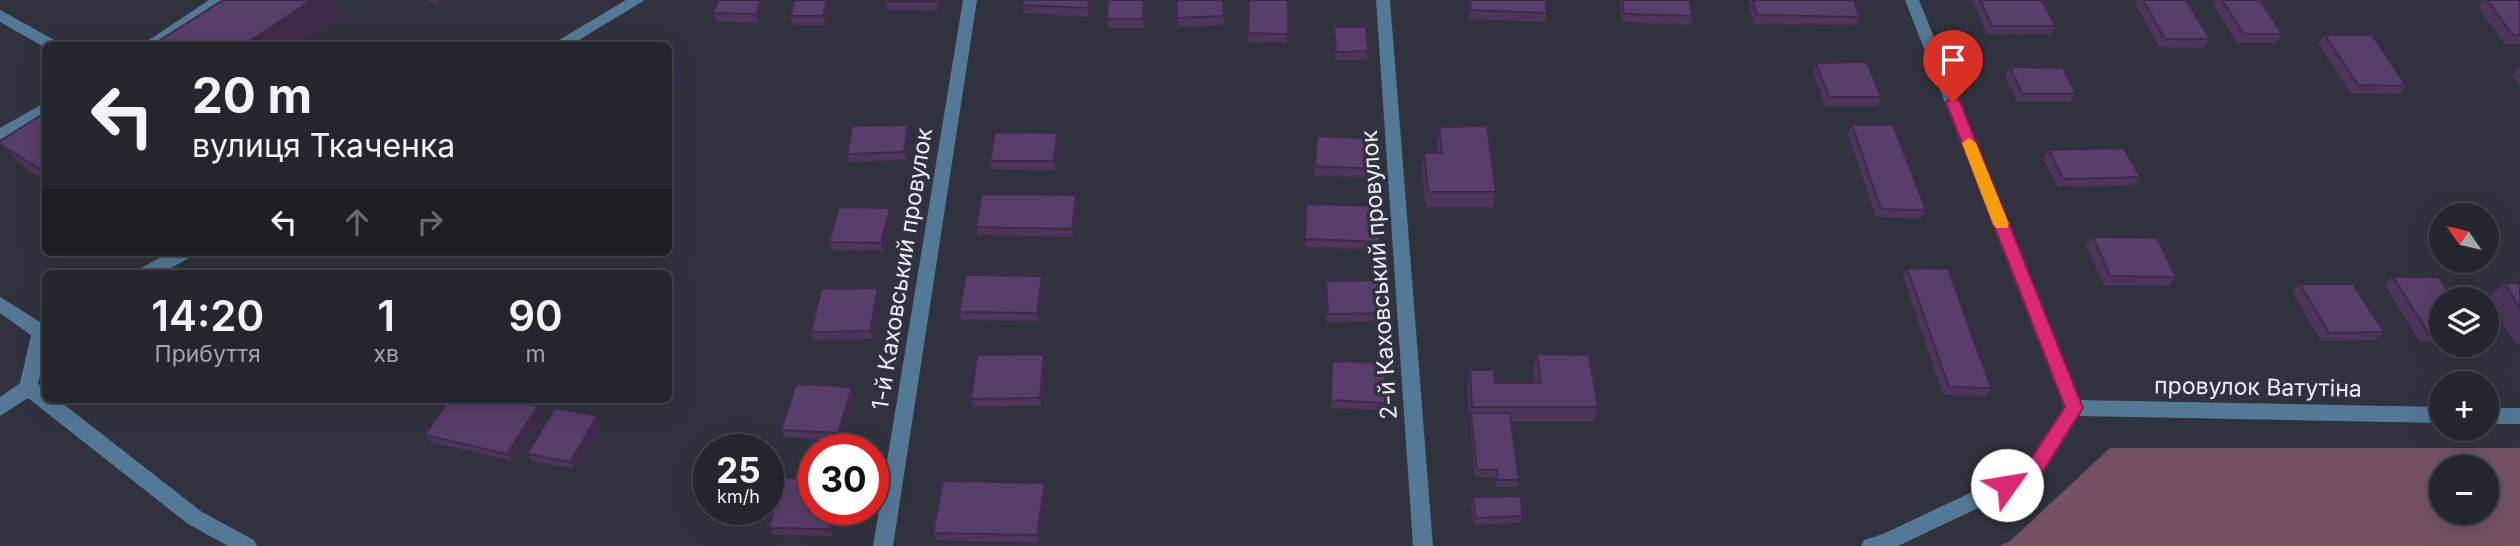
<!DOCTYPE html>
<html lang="uk">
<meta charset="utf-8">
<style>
:root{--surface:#24262e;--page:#2c2e36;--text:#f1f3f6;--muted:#a3a5aa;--line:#41434a}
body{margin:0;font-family:Inter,sans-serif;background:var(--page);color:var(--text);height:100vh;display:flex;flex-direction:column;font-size:26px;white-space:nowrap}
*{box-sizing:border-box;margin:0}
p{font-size:23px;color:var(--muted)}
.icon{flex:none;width:38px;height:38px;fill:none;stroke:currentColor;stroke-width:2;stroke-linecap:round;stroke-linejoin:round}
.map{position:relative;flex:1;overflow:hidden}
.panel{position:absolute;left:42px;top:270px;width:630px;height:133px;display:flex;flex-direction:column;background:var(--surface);border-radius:10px;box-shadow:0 7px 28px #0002,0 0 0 2px var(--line)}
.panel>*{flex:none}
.banner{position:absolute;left:42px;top:42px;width:630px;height:214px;border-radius:10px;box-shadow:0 7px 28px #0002,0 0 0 2px var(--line);background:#24262e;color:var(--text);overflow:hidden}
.needle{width:46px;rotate:304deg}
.tools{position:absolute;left:2429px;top:203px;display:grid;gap:14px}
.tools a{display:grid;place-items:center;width:70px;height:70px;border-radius:50%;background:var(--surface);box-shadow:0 7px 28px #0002,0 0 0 2px var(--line);font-size:35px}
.speed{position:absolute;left:693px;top:434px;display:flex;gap:14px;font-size:35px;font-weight:700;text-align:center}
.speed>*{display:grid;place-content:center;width:91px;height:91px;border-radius:50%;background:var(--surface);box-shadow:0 7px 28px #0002,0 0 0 2px var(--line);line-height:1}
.speed small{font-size:18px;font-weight:400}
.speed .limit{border:10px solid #d22;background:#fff;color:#111}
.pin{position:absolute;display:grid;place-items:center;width:60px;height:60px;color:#fff;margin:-72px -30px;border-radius:50% 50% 50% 0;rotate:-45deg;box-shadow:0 0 7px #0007}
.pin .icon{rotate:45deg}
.me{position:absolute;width:77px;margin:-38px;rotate:58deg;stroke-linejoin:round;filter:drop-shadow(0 0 5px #0008)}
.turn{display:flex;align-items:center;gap:24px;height:147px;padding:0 35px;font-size:32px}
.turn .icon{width:91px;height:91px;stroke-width:2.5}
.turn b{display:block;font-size:49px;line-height:60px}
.lanes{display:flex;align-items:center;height:66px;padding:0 35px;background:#0003;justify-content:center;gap:35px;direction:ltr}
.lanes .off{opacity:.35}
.eta{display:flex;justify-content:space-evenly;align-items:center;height:119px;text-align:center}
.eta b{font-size:42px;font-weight:600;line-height:49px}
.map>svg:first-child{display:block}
</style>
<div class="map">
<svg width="2520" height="546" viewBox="0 0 2520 546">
<rect width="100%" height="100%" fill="#30323d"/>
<!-- green -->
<path fill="#735163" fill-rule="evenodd" d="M2110,448h410v98h-522l11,-4zM2487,467v46h-46v-46z"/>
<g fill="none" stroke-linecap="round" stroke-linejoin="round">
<!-- minor -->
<g fill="#547997" fill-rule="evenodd">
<polygon points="209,0 227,0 159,46 140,46"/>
<polygon points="626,0 645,0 569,46 549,46"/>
<polygon points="963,0 977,0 893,546 873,546"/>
<polygon points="1376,0 1390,0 1433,546 1413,546"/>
<polygon points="1905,0 1919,0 2080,400 2441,407 2441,423 2079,416 2039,479 1898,546 1861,546 1864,540 1883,534 2025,467 2064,407"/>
<polygon points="0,10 58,42 60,46 46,46 46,48 0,22"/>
<polygon points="46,102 46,116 0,142 0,128"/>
<polygon points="170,252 194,252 191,257 162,273 138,273 141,268"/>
<polygon points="0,297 42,323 46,322 46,352 38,384 46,390 46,399 57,399 202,512 254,540 257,546 228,546 188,524 28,398 0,416 0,397 20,383 31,335 0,313"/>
<rect x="2487" y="408" width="33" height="16"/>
</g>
</g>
<!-- wall -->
<g fill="#4d345b">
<polygon points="427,0 448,0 439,6"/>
<polygon points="718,0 767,0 759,23 717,22 713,13"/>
<polygon points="795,0 832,0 825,25 793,25 790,16"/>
<polygon points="940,0 938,10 888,11 886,2"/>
<polygon points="1093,0 1089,17 1024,13 1022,5"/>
<polygon points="1108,0 1146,0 1144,28 1108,28 1107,19"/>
<polygon points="1177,0 1223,0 1224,25 1178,27"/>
<polygon points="1249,0 1288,0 1287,43 1248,42"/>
<polygon points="1469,0 1546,0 1547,13 1545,22 1469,19"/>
<polygon points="1619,0 1689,0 1693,16 1690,25 1622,22"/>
<polygon points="1748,0 1854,0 1859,17 1856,25 1754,24"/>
<polygon points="1972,0 2042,0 2055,26 2050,35 1987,34"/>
<polygon points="2138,0 2186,0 2210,39 2203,48 2159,47 2135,4"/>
<polygon points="2217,0 2260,0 2282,34 2276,43 2237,43 2214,5"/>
<polygon points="2484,0 2520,0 2520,44 2505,44 2478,7"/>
<polygon points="1334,27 1368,51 1367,60 1335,60"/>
<polygon points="2325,35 2406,86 2399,94 2350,93 2318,43"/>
<polygon points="1816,63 1881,97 1877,106 1825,106 1813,71"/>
<polygon points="2010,67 2076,94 2070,102 2017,102 2005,76"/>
<polygon points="2520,67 2520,87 2512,75"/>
<polygon points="46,112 46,181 24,167 0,144 0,141"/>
<polygon points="1852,125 1926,210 1921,218 1876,217 1848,134"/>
<polygon points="1439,127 1496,192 1493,207 1426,207 1422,168 1424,153 1438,153 1437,142"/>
<polygon points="910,133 906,160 850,162 847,154"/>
<polygon points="1057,133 1059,141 1055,170 992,169 990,161"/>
<polygon points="1317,136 1374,139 1372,178 1314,175"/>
<polygon points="2049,150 2140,177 2134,185 2058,187 2043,159"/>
<polygon points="1076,195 1078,204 1073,237 978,235 976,227"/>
<polygon points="1306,204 1380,242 1379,250 1305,247"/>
<polygon points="890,208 893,216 884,251 832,250 829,242"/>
<polygon points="2093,237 2176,277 2169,286 2104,285 2086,245"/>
<polygon points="1907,268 1991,388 1986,396 1943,395 1903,276"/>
<polygon points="1042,276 1044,285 1038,321 961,320 959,312"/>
<polygon points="2393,277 2441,299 2441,342 2420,342 2385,285"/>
<polygon points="1326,281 1388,313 1387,321 1327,322"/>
<polygon points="2505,283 2520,284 2520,344 2515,343 2488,298"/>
<polygon points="2300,284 2384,332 2375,340 2321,341 2292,292"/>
<polygon points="881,296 873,339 814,340 811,332"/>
<polygon points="1044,354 1046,362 1041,406 973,407 971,399"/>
<polygon points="1537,354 1598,407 1593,421 1511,421 1519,480 1517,487 1496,487 1495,478 1475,477 1467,384 1470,370 1495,383 1535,383 1533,369"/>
<polygon points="1332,361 1385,403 1384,410 1331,408"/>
<polygon points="852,387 855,395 842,441 785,437 781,430"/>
<polygon points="544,414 513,461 431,442 425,435"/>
<polygon points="597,416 603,424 576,469 533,461 527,454"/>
<polygon points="1047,490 1039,543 936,540 933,533"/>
<polygon points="1473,497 1523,516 1520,523 1474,525 1471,504"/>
<polygon points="839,509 833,536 773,535 769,528"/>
</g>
<!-- shaded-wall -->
<g fill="#3e2b4a">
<polygon points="312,0 332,0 343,17 300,46 242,46"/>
<polygon points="436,0 448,0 439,6"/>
<polygon points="761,0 767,0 759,23 756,14"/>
<polygon points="827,0 832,0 825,25 823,16"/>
<polygon points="936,0 940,0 938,10 936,2"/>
<polygon points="1090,0 1093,0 1089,17 1088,8"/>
<polygon points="1144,0 1146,0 1144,28 1143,19"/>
<polygon points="0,65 6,71 0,74"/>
<polygon points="676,66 683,81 668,92 668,71"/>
<polygon points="908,125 910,133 906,160 904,152"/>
<polygon points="1057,133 1059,141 1055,170 1054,161"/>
<polygon points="1076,195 1078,204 1073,237 1072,229"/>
<polygon points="890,208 893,216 884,251 881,243"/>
<polygon points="1042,276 1044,285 1038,321 1037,313"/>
<polygon points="878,288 881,296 873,339 870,331"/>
<polygon points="1044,354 1046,362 1041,406 1040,398"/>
<polygon points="852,387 855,395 842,441 838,433"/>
<polygon points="538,406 544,414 513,461 507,454"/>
<polygon points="597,416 603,424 576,469 570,462"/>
<polygon points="1045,483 1047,490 1039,543 1037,535"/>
<polygon points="834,509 839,509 833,536 829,529"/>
</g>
<!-- building -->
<g fill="#593d6a" stroke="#3e2b4a" stroke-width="2">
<polygon points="223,0 312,0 242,46 151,46"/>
<polygon points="718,0 761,0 756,14 713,13"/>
<polygon points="795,0 827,0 823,16 790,16"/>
<rect x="886" y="0" width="50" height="2"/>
<polygon points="1024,0 1090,0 1088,8 1022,5"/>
<polygon points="1108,0 1144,0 1143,19 1107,19"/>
<polygon points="1177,0 1223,0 1224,16 1177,18"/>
<polygon points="1249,0 1288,0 1288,34 1248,33"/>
<polygon points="1470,0 1546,0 1547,13 1471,10"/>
<polygon points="1622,0 1689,0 1693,16 1624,14"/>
<polygon points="1753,0 1854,0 1859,17 1757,15"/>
<polygon points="1980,0 2042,0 2055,26 1992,26"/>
<polygon points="2143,0 2186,0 2210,39 2165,39"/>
<polygon points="2222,0 2260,0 2282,34 2244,34"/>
<polygon points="2487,0 2520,0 2520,36 2513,35"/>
<polygon points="1334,27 1366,27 1368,51 1336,52"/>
<polygon points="2325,35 2372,35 2406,86 2358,85"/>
<polygon points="633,38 645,46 623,46"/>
<polygon points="668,61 676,66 668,71"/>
<polygon points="1867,62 1881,97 1829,97 1816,63"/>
<polygon points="2010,67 2063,68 2076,94 2022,94"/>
<polygon points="46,112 46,173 0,144 0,141"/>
<polygon points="908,125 904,152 847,154 852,126"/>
<polygon points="1852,125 1893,125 1926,210 1881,209"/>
<polygon points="1487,126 1496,192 1428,192 1424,153 1442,153 1439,127"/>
<polygon points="995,132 1057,133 1054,161 990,161"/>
<polygon points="1317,136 1374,139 1372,169 1315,166"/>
<polygon points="2124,148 2140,177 2063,179 2049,150"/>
<polygon points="982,194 1076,195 1072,229 976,227"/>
<polygon points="1306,204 1380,206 1380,242 1305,239"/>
<polygon points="839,207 890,208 881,243 829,242"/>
<polygon points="2093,237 2157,238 2176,277 2110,276"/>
<polygon points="275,268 282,273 267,273"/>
<polygon points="1907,268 1948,269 1991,388 1949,387"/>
<polygon points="966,275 1042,276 1037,313 959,312"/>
<polygon points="2393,277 2439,277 2453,299 2441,299 2441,334 2429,334"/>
<polygon points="1385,280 1388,313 1328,314 1326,281"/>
<polygon points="2505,283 2520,284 2520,308"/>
<polygon points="2300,284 2353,284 2384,332 2329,333"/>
<polygon points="878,288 870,331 811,332 821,289"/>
<polygon points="1044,354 1040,398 971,399 977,355"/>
<polygon points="1537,354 1589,355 1598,407 1472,407 1470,370 1494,370 1495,383 1541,383"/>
<polygon points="1332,361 1385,363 1385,403 1331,400"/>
<polygon points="796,384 852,387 838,433 781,430"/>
<polygon points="450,399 507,399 538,406 507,454 425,435"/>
<polygon points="555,408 597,416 570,462 527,454"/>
<polygon points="1471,413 1510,413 1519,480 1498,480 1497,470 1477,470"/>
<polygon points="781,478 814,478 814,509 834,509 829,529 769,528"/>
<polygon points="943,481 1045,483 1037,535 933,533"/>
<polygon points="1520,496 1523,516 1476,518 1473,497"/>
</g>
<!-- route -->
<polygon fill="#db2777" stroke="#8e194d" stroke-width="2" points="1953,97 1960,102 2083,408 2038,479 2007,493 2001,490 1999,485 2001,479 2025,468 2065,407 1946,102"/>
<!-- slow -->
<polygon fill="#f59e0b" points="1969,138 1976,143 2009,224 2007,228 1996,228 1993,224 1962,143"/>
<g text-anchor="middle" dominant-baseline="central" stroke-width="7" stroke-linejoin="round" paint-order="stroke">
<!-- street labels -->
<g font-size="23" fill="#ecedf4" stroke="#30323d">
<text transform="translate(902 269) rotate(-81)">1-й Каховський провулок</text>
<text transform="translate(1379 275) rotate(-94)">2-й Каховський провулок</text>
<text transform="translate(2258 387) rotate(1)">провулок Ватутіна</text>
</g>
</g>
</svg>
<div class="tools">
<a><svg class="needle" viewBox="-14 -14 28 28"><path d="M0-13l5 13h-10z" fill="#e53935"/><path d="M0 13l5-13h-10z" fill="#a3a5aa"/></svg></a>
<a><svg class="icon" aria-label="layers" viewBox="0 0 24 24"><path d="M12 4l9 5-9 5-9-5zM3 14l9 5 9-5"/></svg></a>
<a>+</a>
<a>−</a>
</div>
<div class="speed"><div>25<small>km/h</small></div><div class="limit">30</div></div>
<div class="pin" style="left:1953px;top:102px;background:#d93025"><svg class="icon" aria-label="arrive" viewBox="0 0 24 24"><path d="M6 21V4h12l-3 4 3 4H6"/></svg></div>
<svg class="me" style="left:2007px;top:485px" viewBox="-20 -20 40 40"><circle r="19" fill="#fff"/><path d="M0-13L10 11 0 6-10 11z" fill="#db2777"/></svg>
<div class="banner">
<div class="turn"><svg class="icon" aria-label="left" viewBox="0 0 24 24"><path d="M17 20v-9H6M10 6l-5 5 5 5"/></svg><div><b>20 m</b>вулиця Ткаченка</div></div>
<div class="lanes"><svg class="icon" aria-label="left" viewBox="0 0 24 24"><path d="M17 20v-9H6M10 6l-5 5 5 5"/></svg><svg class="icon off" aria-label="ahead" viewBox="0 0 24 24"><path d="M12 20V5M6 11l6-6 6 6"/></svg><svg class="icon off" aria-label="right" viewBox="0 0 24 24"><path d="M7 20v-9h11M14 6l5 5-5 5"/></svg></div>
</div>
<section class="panel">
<div class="eta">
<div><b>14:20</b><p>Прибуття</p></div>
<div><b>1</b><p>хв</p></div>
<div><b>90</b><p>m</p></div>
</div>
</section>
</div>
